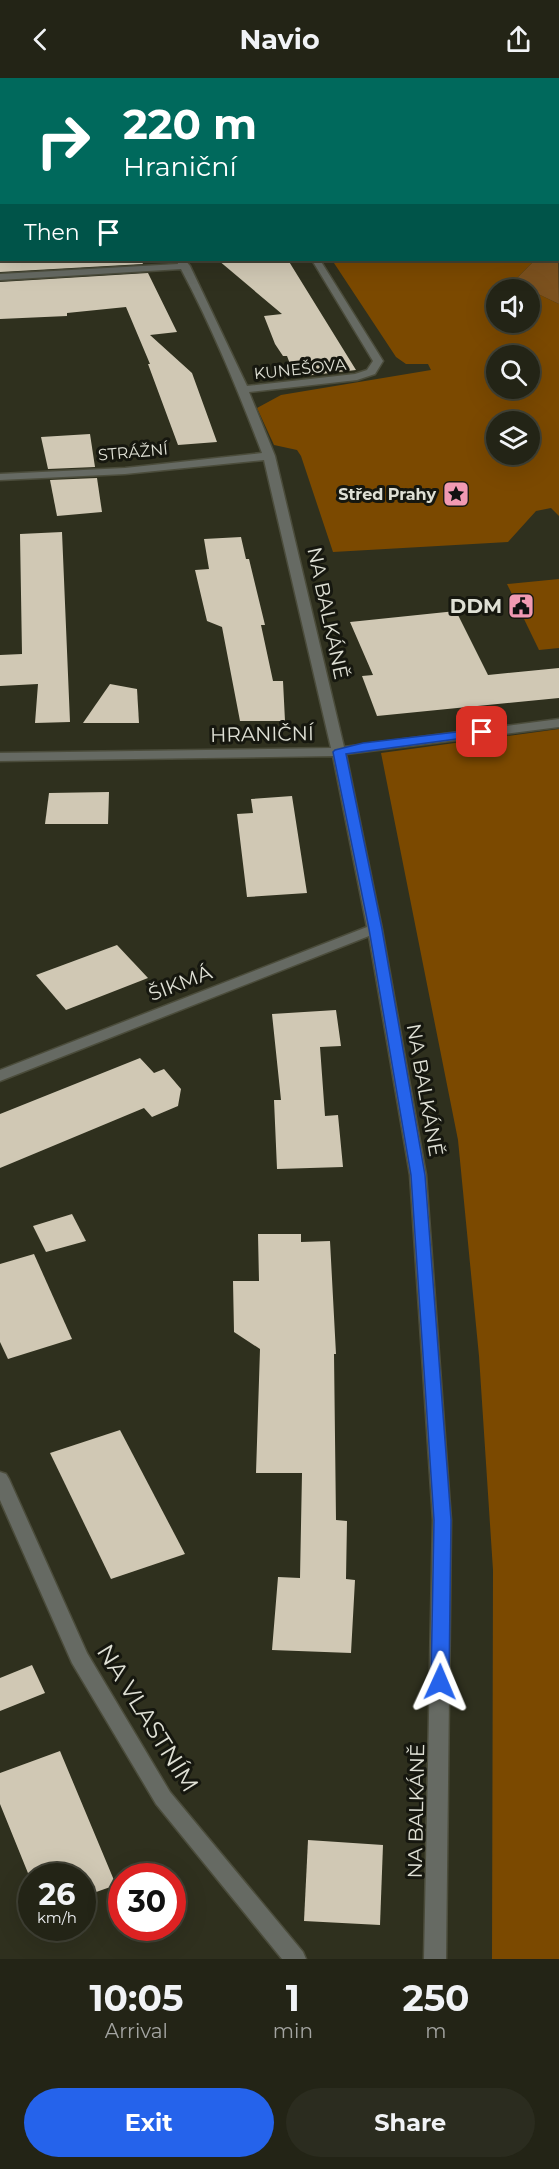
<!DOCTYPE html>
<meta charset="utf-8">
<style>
:root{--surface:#232416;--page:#2b2c1f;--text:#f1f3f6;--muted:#a3a4a1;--line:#404135;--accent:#2563eb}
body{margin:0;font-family:Montserrat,sans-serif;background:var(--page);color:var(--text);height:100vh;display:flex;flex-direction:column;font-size:22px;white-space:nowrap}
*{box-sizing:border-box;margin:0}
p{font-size:20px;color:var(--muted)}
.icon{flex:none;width:33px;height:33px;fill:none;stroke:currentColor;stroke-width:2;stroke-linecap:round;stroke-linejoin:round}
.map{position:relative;height:1881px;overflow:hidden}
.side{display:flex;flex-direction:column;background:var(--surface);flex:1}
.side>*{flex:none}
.hud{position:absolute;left:0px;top:0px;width:560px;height:183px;box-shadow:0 6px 24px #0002,0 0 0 2px var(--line);background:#00695c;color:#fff;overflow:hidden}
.buttons{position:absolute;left:486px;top:201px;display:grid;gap:12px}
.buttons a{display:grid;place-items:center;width:54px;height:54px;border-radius:50%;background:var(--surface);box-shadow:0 6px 24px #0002,0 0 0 2px var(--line);font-size:30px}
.speed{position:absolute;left:18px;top:1785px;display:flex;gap:12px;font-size:30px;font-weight:700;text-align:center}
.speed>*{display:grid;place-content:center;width:78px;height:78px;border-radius:50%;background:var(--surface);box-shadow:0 6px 24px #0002,0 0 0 2px var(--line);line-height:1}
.speed small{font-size:15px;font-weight:400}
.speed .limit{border:9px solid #d22;background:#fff;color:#111}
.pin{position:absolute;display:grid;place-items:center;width:51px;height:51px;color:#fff;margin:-26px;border-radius:12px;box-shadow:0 3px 9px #0006}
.me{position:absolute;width:66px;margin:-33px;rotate:1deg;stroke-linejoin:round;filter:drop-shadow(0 0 4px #0008)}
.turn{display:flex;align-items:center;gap:21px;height:126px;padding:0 24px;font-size:27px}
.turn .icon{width:78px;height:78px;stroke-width:2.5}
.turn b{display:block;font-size:42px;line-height:51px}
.then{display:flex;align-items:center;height:57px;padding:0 24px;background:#0003;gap:12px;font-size:22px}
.eta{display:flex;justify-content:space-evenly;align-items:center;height:102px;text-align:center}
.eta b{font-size:36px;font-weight:700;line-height:42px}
.button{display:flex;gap:12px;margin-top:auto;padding:12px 24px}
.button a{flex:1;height:69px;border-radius:36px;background:var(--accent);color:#fff;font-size:24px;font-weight:700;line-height:69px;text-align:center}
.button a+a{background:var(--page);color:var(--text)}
header{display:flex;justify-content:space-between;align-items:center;height:78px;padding:0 24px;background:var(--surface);font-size:27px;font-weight:700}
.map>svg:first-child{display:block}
</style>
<header><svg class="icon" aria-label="back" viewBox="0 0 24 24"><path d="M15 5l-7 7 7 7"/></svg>Navio<svg class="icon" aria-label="share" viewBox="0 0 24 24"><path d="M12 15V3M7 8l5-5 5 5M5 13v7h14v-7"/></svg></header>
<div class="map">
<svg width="559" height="1881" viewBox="0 0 559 1881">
<rect width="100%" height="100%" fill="#2f301e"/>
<!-- green -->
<g fill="#7b4900" fill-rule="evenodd">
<path d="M332,182h203l-22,22 15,7 -32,1v32h34v-32l29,14v212l-8,-8 -15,3 -28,31 -175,10 -32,-96 -4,-6 -23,-5 -17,-37 24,-13 150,-25 -3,-6h-22l-10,-7zM496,278h34v32h-34zM496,344h34v32h-34z"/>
<polygon points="559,501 559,570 539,572 507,506"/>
<polygon points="559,651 559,1881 492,1881 493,1492 479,1278 458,1062 381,675"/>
</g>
<!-- forest -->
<polygon fill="#7d521f" points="558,173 559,226 513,204 535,182 558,182"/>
<!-- building -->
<g fill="#d0c8b4">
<polygon points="0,182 141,182 143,186 0,194"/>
<polygon points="218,182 288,182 356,292 295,299 287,278 283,278 275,266 264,238 282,236"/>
<polygon points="148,195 177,254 150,257 192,295 217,364 178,367 148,286 150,286 126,229 67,235 67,238 0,241 0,204"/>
<polygon points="90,356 95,389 48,391 41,359"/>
<polygon points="97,400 102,434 57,438 50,402"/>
<polygon points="62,454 70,644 35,645 38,606 0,608 0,577 22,576 20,456"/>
<polygon points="241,459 246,481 249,481 265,547 261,547 273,603 283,603 285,643 240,643 222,549 207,543 195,492 209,491 204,461"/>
<polygon points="456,533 488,597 559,590 559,620 377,638 362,598 373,597 350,544"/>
<polygon points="110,606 137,611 139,645 83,645"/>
<polygon points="109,714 108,746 45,746 49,715"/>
<polygon points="292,718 307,815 247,819 237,736 253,735 251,721"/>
<polygon points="117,867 148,900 66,932 36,897"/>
<polygon points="336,932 341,968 320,969 325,1038 338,1037 343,1089 277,1091 274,1022 281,1022 272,936"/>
<polygon points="140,980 154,995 164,991 181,1011 178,1028 152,1039 144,1030 0,1090 0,1036"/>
<polygon points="72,1136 86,1163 46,1174 33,1148"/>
<polygon points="258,1156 301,1156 301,1164 330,1163 336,1276 334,1276 336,1442 347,1443 346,1501 355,1502 351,1575 272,1572 278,1499 300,1500 302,1395 256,1395 260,1271 234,1254 233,1203 259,1203"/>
<polygon points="34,1176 72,1261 8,1281 0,1264 0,1186"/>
<polygon points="120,1352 185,1476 111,1501 50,1375"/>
<polygon points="32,1587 45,1615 0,1633 0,1600"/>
<polygon points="60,1673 116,1807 82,1819 82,1798 32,1798 32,1805 0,1726 0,1695"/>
<polygon points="308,1762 383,1767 380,1847 304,1843"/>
</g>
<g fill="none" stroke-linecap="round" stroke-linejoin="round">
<defs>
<g id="minor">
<rect x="0" y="41" width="2" height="6"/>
<path d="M177,182h8l5,6 57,120 108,-12 12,-4 6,-9 -61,-101h8l63,101 -8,13 -18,6 -108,12 26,64 69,291 215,-28v8l-213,27 36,175 44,246 25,345 -5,439h-22l9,-439 -23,-345 -41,-239 -369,145v-11l367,-143 -34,-171 -333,5v-8l331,-5 -67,-288 -139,14 -125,6v-6l125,-6 137,-15c-24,-62 -49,-124 -81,-184l-181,11v-6l178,-10z"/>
<polygon points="0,1394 6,1396 9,1401 87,1575 170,1714 303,1874 306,1881 282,1881 156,1726 72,1585 0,1422"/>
</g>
</defs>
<!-- minor casing -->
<use href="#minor" stroke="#4b4c3b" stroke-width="3"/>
<!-- minor -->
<use href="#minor" fill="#666a63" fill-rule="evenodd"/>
</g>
<!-- route -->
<polygon fill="#2563eb" stroke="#184099" stroke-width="1.5" points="482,651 487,654 486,657 346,676 382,851 425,1097 451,1442 449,1604 446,1609 440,1611 433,1609 431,1604 434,1442 411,1097 369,851 333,674 335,672 363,665"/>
<!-- icons -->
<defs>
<symbol id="sight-square" viewBox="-11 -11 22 22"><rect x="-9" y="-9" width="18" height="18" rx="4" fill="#f19ab3" stroke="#16170f"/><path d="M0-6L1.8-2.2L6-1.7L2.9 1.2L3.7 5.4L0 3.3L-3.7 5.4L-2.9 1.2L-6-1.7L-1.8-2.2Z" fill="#111"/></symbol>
<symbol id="civic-square" viewBox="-11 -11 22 22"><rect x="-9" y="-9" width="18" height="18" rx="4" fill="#f19ab3" stroke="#16170f"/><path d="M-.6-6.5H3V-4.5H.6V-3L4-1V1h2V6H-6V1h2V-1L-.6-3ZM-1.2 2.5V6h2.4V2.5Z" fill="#111"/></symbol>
</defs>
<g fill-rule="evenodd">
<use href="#sight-square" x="441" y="401" width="30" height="30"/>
<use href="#civic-square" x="506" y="513" width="30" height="30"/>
</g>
<g text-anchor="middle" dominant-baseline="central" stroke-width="6" stroke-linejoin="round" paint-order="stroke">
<!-- far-street labels -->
<g font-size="16" fill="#dfe0d5" stroke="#16170f">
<text transform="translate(300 291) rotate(-6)">KUNEŠOVA</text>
<text transform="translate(133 374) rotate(-5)">STRÁŽNÍ</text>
</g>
<!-- far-poi labels -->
<g font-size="16" font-weight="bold" fill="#dfe0d5" stroke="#16170f" text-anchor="end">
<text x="436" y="416">Střed Prahy</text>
</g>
<!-- poi labels -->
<g font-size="20" font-weight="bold" fill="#dfe0d5" stroke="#16170f" text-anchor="end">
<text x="502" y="528">DDM</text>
</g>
<!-- street labels -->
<g font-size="20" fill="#dfe0d5" stroke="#16170f">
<text transform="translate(328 535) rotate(78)">NA BALKÁNĚ</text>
<text transform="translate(262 656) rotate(-1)">HRANIČNÍ</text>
<text transform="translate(180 905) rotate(-21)">ŠIKMÁ</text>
<text transform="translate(425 1012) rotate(80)">NA BALKÁNĚ</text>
<text transform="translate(416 1733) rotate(-89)">NA BALKÁNĚ</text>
</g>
<!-- near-street labels -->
<g font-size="24" fill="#dfe0d5" stroke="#16170f">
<text transform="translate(148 1640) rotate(58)">NA VLASTNÍM</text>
</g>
</g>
</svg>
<div class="buttons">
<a><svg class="icon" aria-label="sound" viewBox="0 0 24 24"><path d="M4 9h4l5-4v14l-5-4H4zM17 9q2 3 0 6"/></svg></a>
<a><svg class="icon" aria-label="search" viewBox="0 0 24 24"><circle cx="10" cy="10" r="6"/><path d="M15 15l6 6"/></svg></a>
<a><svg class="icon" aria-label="layers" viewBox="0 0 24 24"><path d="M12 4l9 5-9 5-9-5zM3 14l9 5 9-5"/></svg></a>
</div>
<div class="speed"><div>26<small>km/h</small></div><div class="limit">30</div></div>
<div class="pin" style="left:482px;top:654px;background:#d93025"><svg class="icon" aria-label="arrive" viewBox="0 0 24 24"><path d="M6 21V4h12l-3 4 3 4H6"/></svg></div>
<svg class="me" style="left:440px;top:1604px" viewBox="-20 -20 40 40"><path d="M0-17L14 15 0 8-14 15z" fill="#2563eb" stroke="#fff" stroke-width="4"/></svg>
<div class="hud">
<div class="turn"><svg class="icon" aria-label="right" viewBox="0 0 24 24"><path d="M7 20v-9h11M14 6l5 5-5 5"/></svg><div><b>220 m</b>Hraniční</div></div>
<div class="then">Then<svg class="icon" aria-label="arrive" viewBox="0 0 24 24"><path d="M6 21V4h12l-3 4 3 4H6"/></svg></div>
</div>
</div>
<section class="side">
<div class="eta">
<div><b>10:05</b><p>Arrival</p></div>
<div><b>1</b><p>min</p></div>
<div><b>250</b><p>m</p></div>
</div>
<div class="button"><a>Exit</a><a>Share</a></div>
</section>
